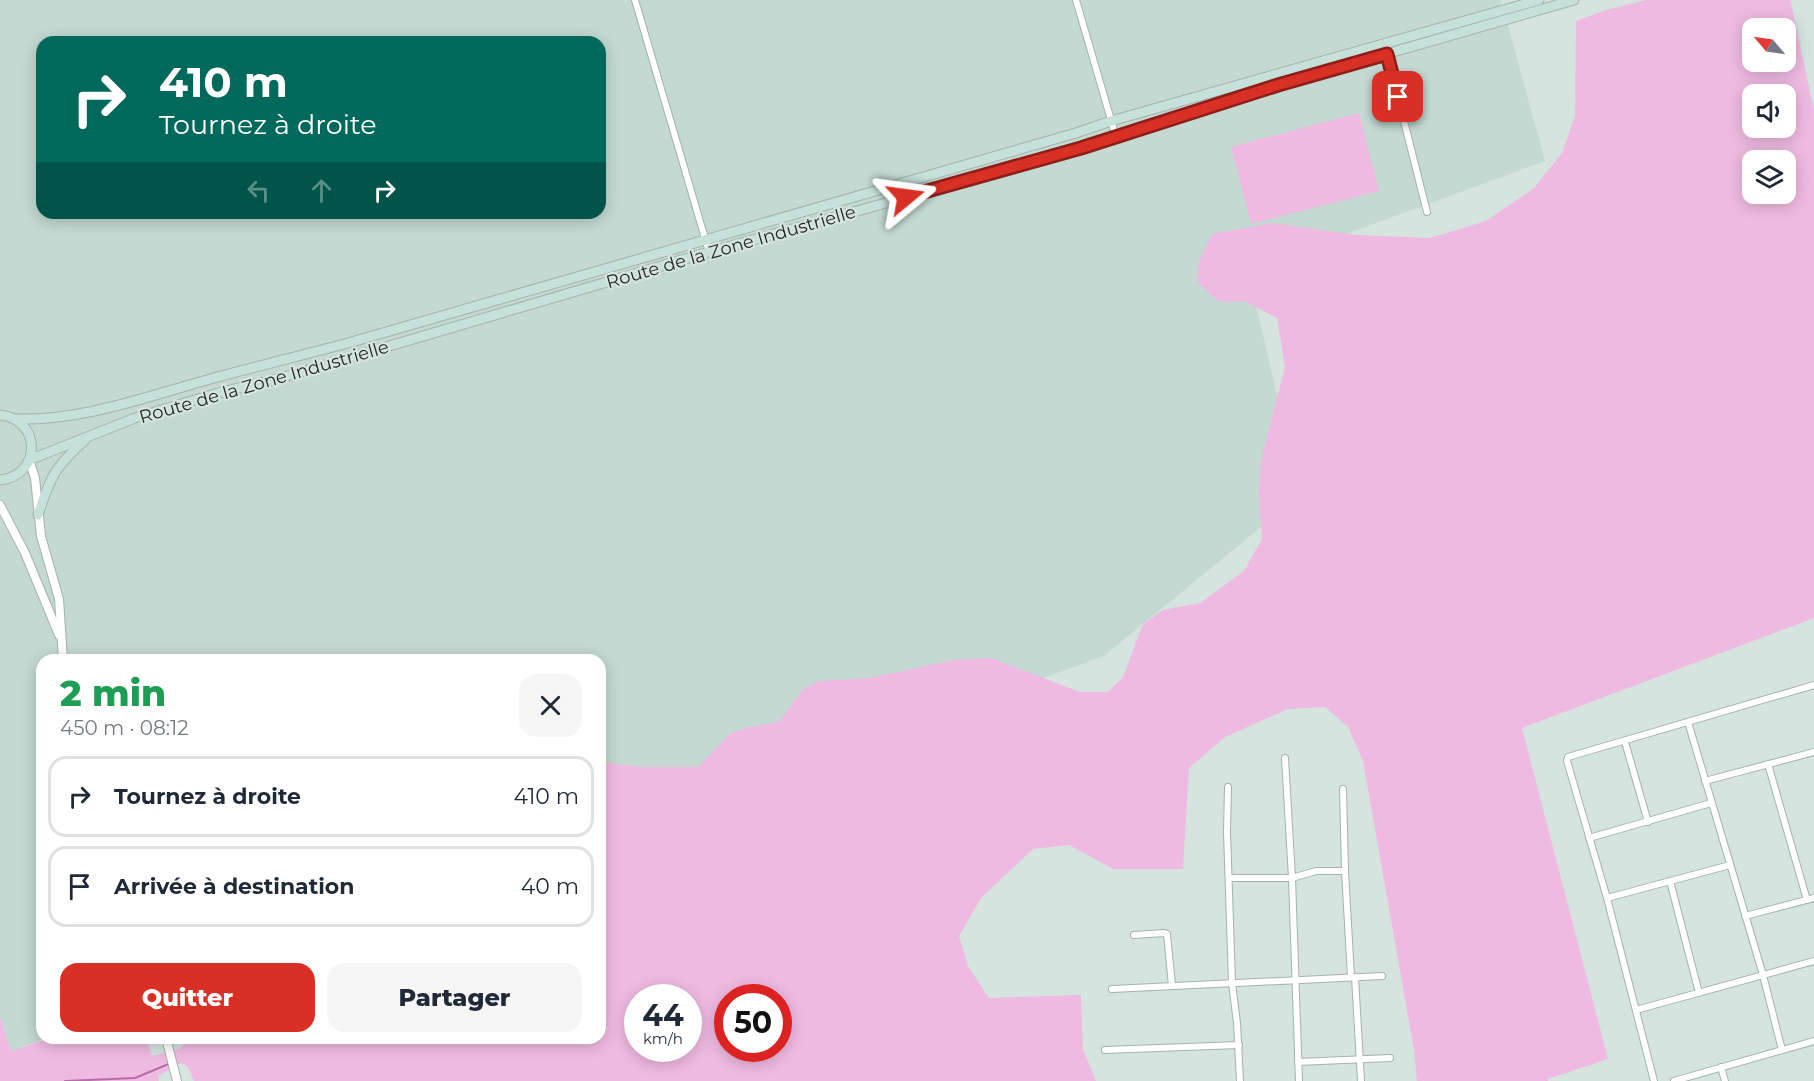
<!DOCTYPE html>
<html lang="fr">
<meta charset="utf-8">
<style>
:root{--surface:#fff;--page:#f6f6f7;--text:#1f2937;--muted:#747a83;--line:#e0e1e3;--accent:#d93025}
body{margin:0;font-family:Montserrat,sans-serif;background:var(--page);color:var(--text);height:100vh;display:flex;flex-direction:column;font-size:22px;white-space:nowrap}
*{box-sizing:border-box;margin:0}
p{font-size:20px;color:var(--muted)}
.icon{flex:none;width:33px;height:33px;fill:none;stroke:currentColor;stroke-width:2;stroke-linecap:round;stroke-linejoin:round}
.map{position:relative;flex:1;overflow:hidden}
.sheet{position:absolute;left:36px;top:654px;width:570px;height:390px;display:flex;flex-direction:column;background:var(--surface);border-radius:18px;box-shadow:0 3px 15px #0003}
.sheet>*{flex:none}
.top-card{position:absolute;left:36px;top:36px;width:570px;height:183px;border-radius:18px;box-shadow:0 3px 15px #0003;background:#00695c;color:#fff;overflow:hidden}
.needle{width:39px;rotate:299deg}
.tools{position:absolute;left:1742px;top:18px;display:grid;gap:12px}
.tools a{display:grid;place-items:center;width:54px;height:54px;border-radius:12px;background:var(--surface);box-shadow:0 3px 15px #0003;font-size:30px}
.speed{position:absolute;left:624px;top:984px;display:flex;gap:12px;font-size:30px;font-weight:700;text-align:center}
.speed>*{display:grid;place-content:center;width:78px;height:78px;border-radius:50%;background:var(--surface);box-shadow:0 3px 15px #0003;line-height:1}
.speed small{font-size:15px;font-weight:400}
.speed .limit{border:9px solid #d22;background:#fff;color:#111}
.pin{position:absolute;display:grid;place-items:center;width:51px;height:51px;color:#fff;margin:-26px;border-radius:12px;box-shadow:0 3px 9px #0006}
.me{position:absolute;width:66px;margin:-33px;rotate:74deg;stroke-linejoin:round;filter:drop-shadow(0 0 4px #0008)}
.turn{display:flex;align-items:center;gap:21px;height:126px;padding:0 24px;font-size:27px}
.turn .icon{width:78px;height:78px;stroke-width:2.5}
.turn b{display:block;font-size:42px;line-height:51px}
.lanes{display:flex;align-items:center;height:57px;padding:0 24px;background:#0003;justify-content:center;gap:30px;direction:ltr}
.lanes .off{opacity:.35}
.round{display:grid;place-items:center;flex:none;width:63px;height:63px;border-radius:18px;background:var(--page)}
.summary{display:flex;align-items:center;justify-content:space-between;height:102px;padding:0 24px}
h1{font-size:36px;font-weight:800;line-height:45px;color:#1e9e55}
.button{display:flex;gap:12px;margin-top:auto;padding:12px 24px}
.button a{flex:1;height:69px;border-radius:18px;background:var(--accent);color:#fff;font-size:24px;font-weight:800;line-height:69px;text-align:center}
.button a+a{background:var(--page);color:var(--text)}
ul{padding:0;list-style:none}
li{display:flex;align-items:center;gap:18px;height:81px;margin:0 12px 9px;padding:0 12px;border:3px solid var(--line);border-radius:18px}
li div{flex:1}
li b{display:block;font-size:22px}
li em{font-style:normal}
.map>svg:first-child{display:block}
</style>
<div class="map">
<svg width="1814" height="1081" viewBox="0 0 1814 1081">
<rect width="100%" height="100%" fill="#d6e4df"/>
<!-- built -->
<path fill="#c3d9d2" fill-rule="evenodd" d="M0,0h1501l44,161 -297,109 52,225 -196,161 -504,182v-178h-558v378h4l-35,13 -11,-36zM42,42h558v171h-558z"/>
<!-- green -->
<g fill="#efbae1" fill-rule="evenodd">
<path d="M1646,0h144l2,7 22,104v507l-292,110 86,331 -60,20v2h-131l-3,-31 -51,-289 -15,-34 -23,-20 -37,2 -63,28 -36,31 -6,101h-70l-44,-24 -36,4 -52,49 -22,38 9,30 21,32 92,-3 2,54 13,32h-902l-7,-15 -6,-3 -23,13 1,5h-159v-65l11,35 39,-13h97l5,18 26,-7 5,-3 -1,-8h418v-276l43,5h55l33,-34 19,-6 29,-5 23,-32 17,-9 52,-3 83,-18 37,-2 89,34h28l15,-15 20,-53 20,-14 37,-7 44,-32 18,-32 -3,-44 2,-35 24,-93 -8,-49 -33,-17 -21,1 -9,-4 -17,-17 1,-17 14,-30 61,-11 83,12 74,3 56,-17 48,-33 28,-35 13,-37 1,-95 30,-11zM1752,28h33v34h-33zM1752,94h33v34h-33zM1752,160h33v34h-33zM638,998h50v50h-50zM728,998h50v50h-50z"/>
<polygon points="1359,113 1379,191 1251,224 1231,147"/>
</g>
<g fill="none" stroke-linecap="round" stroke-linejoin="round">
<!-- stream -->
<polyline stroke="#b76ca6" stroke-width="2" points="65,1081 135,1078 171,1063"/>
<defs>
<g id="minor">
<polyline points="635,0 709,252"/>
<polyline points="1076,0 1116,137"/>
<polyline points="1387,54 1427,212"/>
<polyline points="1688,722 1763,975 1782,1050"/>
<polyline points="1625,742 1648,822"/>
<polyline points="1285,758 1292,878 1299,1081"/>
<polyline points="1768,764 1807,900"/>
<polyline points="1705,781 1814,752"/>
<polyline points="1228,787 1227,832 1232,983 1237,1023 1240,1081"/>
<polyline points="1343,789 1345,871 1351,977"/>
<polyline points="1589,838 1711,803"/>
<polyline points="1229,878 1292,878 1316,871 1345,871"/>
<polyline points="1670,881 1699,993"/>
<polyline points="1607,898 1730,865"/>
<polyline points="1745,916 1814,898"/>
<polyline points="1134,935 1164,933 1167,934 1172,986"/>
<polyline points="1355,977 1361,1081"/>
<polyline points="1112,989 1382,976"/>
<polyline points="1636,1010 1814,961"/>
<polyline points="1105,1050 1239,1045"/>
<polyline points="1298,1062 1390,1058"/>
<polyline points="1721,1067 1725,1081"/>
<polyline points="1654,1081 1607,898 1567,761 1568,757 1814,685"/>
<polyline points="1674,1081 1814,1041"/>
</g>
<g id="tertiary">
<polyline points="29,460 35,478 41,536 59,599 63,660"/>
<polyline points="0,505 25,553 59,635"/>
<polyline points="166,1038 177,1081"/>
</g>
<g id="secondary">
<path d="M0,415c42,4 42,61 0,65"/>
<path d="M14,419c70,2 134,-23 200,-41 44,-12 89,-23 134,-35 243,-68 485,-140 728,-210l35,-12 428,-121"/>
<polyline points="29,460 135,418 218,393 277,379 709,252 1081,149 1278,85 1574,0"/>
<path d="M38,515c12,-38 17,-48 47,-75"/>
</g>
</defs>
<!-- minor casing -->
<use href="#minor" stroke="#a5b2ae" stroke-width="8"/>
<!-- tertiary casing -->
<use href="#tertiary" stroke="#a5b2ae" stroke-width="10"/>
<!-- secondary casing -->
<use href="#secondary" stroke="#a5b2ae" stroke-width="11"/>
<!-- minor -->
<use href="#minor" stroke="#fff" stroke-width="6"/>
<!-- tertiary -->
<use href="#tertiary" stroke="#fff" stroke-width="8"/>
<!-- secondary -->
<use href="#secondary" stroke="#c6e0da" stroke-width="9"/>
</g>
<g fill="none" stroke-linecap="round" stroke-linejoin="round">
<defs>
<polyline id="route" points="906,197 1081,148 1278,85 1387,54 1398,97"/>
</defs>
<!-- route casing -->
<use href="#route" stroke="#8d1f18" stroke-width="15"/>
<!-- route -->
<use href="#route" stroke="#d93025" stroke-width="10"/>
</g>
<g text-anchor="middle" dominant-baseline="central" stroke-width="4.5" stroke-linejoin="round" paint-order="stroke">
<!-- street labels -->
<g font-size="18" fill="#232826" stroke="#d6e4df">
<text transform="translate(731 247) rotate(-16)">Route de la Zone Industrielle</text>
<text transform="translate(264 382) rotate(-16)">Route de la Zone Industrielle</text>
</g>
</g>
</svg>
<div class="tools">
<a><svg class="needle" viewBox="-14 -14 28 28"><path d="M0-13l5 13h-10z" fill="#e53935"/><path d="M0 13l5-13h-10z" fill="#747a83"/></svg></a>
<a><svg class="icon" aria-label="sound" viewBox="0 0 24 24"><path d="M4 9h4l5-4v14l-5-4H4zM17 9q2 3 0 6"/></svg></a>
<a><svg class="icon" aria-label="layers" viewBox="0 0 24 24"><path d="M12 4l9 5-9 5-9-5zM3 14l9 5 9-5"/></svg></a>
</div>
<div class="speed"><div>44<small>km/h</small></div><div class="limit">50</div></div>
<div class="pin" style="left:1398px;top:97px;background:#d93025"><svg class="icon" aria-label="arrive" viewBox="0 0 24 24"><path d="M6 21V4h12l-3 4 3 4H6"/></svg></div>
<svg class="me" style="left:906px;top:197px" viewBox="-20 -20 40 40"><path d="M0-17L14 15 0 8-14 15z" fill="#d93025" stroke="#fff" stroke-width="4"/></svg>
<div class="top-card">
<div class="turn"><svg class="icon" aria-label="right" viewBox="0 0 24 24"><path d="M7 20v-9h11M14 6l5 5-5 5"/></svg><div><b>410 m</b>Tournez à droite</div></div>
<div class="lanes"><svg class="icon off" aria-label="left" viewBox="0 0 24 24"><path d="M17 20v-9H6M10 6l-5 5 5 5"/></svg><svg class="icon off" aria-label="ahead" viewBox="0 0 24 24"><path d="M12 20V5M6 11l6-6 6 6"/></svg><svg class="icon" aria-label="right" viewBox="0 0 24 24"><path d="M7 20v-9h11M14 6l5 5-5 5"/></svg></div>
</div>
<section class="sheet">
<div class="summary"><div><h1>2 min</h1><p>450 m · 08:12</p></div><a class="round"><svg class="icon" aria-label="close" viewBox="0 0 24 24"><path d="M6 6l12 12M18 6L6 18"/></svg></a></div>
<ul>
<li><svg class="icon" aria-label="right" viewBox="0 0 24 24"><path d="M7 20v-9h11M14 6l5 5-5 5"/></svg><div><b>Tournez à droite</b></div><em>410 m</em></li>
<li><svg class="icon" aria-label="arrive" viewBox="0 0 24 24"><path d="M6 21V4h12l-3 4 3 4H6"/></svg><div><b>Arrivée à destination</b></div><em>40 m</em></li>
</ul>
<div class="button"><a>Quitter</a><a>Partager</a></div>
</section>
</div>
